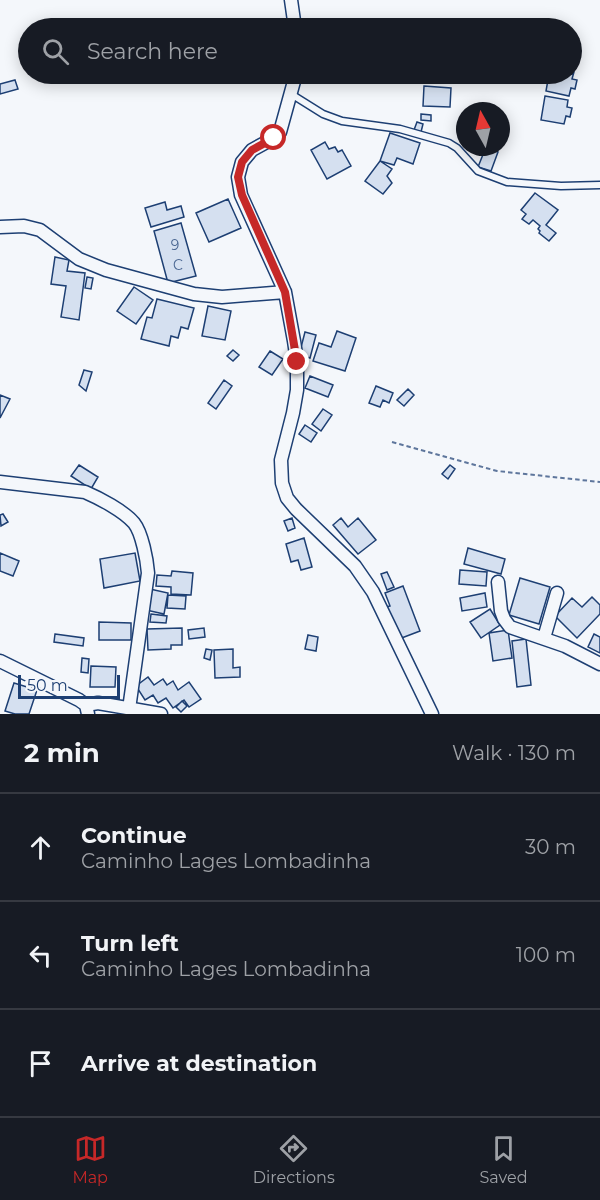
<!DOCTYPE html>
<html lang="en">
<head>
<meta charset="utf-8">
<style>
  body { margin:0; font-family:Montserrat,sans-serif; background:#242831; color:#f1f3f6 }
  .compass { position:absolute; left:456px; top:102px; width:54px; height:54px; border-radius:50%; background:#171b24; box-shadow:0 3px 15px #0003; rotate:352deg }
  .scale { position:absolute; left:18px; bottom:15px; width:102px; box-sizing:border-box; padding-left:6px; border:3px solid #1d3f73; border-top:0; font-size:16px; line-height:21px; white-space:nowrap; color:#1d3f73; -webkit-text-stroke:4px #f4f7fb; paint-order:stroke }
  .stop { position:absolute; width:18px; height:18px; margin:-14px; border:4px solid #c62828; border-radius:50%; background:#fff }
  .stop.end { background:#c62828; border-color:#fff; box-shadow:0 2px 6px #0008 }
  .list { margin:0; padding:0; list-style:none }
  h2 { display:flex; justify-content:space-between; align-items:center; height:78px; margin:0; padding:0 24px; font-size:26px }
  h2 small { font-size:20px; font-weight:400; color:#9ea1a6 }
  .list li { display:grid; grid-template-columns:39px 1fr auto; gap:18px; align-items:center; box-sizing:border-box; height:108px; padding:0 24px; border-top:2px solid #363941 }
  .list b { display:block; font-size:22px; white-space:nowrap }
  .list p { margin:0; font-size:20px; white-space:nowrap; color:#9ea1a6 }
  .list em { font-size:20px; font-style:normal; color:#9ea1a6 }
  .icon { flex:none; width:33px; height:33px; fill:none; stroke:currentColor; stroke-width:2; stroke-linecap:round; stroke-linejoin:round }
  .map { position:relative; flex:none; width:600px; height:714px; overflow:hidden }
  .search { position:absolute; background:#171b24; box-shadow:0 3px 15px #0003; left:18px; right:18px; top:18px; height:66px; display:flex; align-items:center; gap:15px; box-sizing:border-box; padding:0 21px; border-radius:33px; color:#9ea1a6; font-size:22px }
  .sheet { height:402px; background:#171b24 }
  nav { display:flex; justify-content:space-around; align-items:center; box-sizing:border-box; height:84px; border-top:2px solid #363941; background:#171b24; font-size:16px; color:#9ea1a6 }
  nav a { display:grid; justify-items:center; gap:3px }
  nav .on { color:#c62828 }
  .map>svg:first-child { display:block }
</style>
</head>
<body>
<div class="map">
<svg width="600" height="714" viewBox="0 0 600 714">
  <rect width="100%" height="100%" fill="#f4f7fb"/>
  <path fill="#d5e0f0" stroke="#1d3f73" stroke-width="1.5" d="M572,71L574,72L572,79L577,80L575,89L571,88L569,96L546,91L549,74H572Z
    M186,74H207L205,81L185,76Z
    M15,80L18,89L0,94V84Z
    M424,86L451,88L450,107L423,106Z
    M545,96L568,100L567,107L572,108L570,117L566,116L564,124L541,120Z
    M421,114L431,115V121L421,120Z
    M417,122L423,124L421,132L414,130Z
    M390,133L420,143L413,164L397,158L394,165L380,161Z
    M325,142L329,149L335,147L338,152L342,150L351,166L327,179L311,150Z
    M486,147L498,152L491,171L478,167Z
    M380,161L392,169L387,176L392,183L383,194L365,181Z
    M535,193L558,210L546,225L556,233L549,241L539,233L540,231L538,229L540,226L533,220L529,224L522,219L526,214L521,210Z
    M228,199L241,228L209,242L196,213Z
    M165,202L167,210L181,206L184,217L151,227L145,208Z
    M181,223L196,276L168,283L154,231Z
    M55,257L69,260L67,271L85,273L79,320L61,317L66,286L51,284Z
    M87,277L93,278L91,289L85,288Z
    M134,287L153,300L136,324L117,311Z
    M157,299L194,308L188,329L181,327L178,338L171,336L169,346L141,339L147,317L152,318Z
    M208,306L231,311L225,340L202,336Z
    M337,331L356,338L345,371L313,361L319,343L331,347Z
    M305,332L316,335L310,358L299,355Z
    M233,350L239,355L233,361L227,356Z
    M270,351L283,359L272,375L259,367Z
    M84,370L92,372L86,391L79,385Z
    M310,376L333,385L328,397L305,388Z
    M224,380L232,386L216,409L208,403Z
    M376,386L393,393L389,403L383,400L380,407L369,403Z
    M408,389L414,395L404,406L397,400Z
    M0,395L10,399L0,418Z
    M323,409L332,415L321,431L312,424Z
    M305,425L317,433L311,442L299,434Z
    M79,465L98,477L91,489L71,476Z
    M450,465L455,469L448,479L442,474Z
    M3,514L8,522L1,526L0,515Z
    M292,518L295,528L288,531L284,521Z
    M341,518L348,527L358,518L376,540L358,554L333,525Z
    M304,538L312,567L301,570L298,560L291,562L286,544Z
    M468,548L505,559L501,574L464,564Z
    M0,553L19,561L13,576L0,571Z
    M135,553L140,581L104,588L100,559Z
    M460,570L487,572L486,586L459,584Z
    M172,571L193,573L191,595L171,594V587L156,586L157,575L171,576Z
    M387,572L394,587L387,590L381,574Z
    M520,578L550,587L539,624L509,615Z
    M403,586L420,631L399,639L386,607L390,606L385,593Z
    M150,589L168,593L164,614L146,610Z
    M485,593L487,607L462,611L460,598Z
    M168,595L186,596L185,609L167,608Z
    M592,597L600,605V614L577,638L555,616L572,598L582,607Z
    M490,609L500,625L481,638L470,622Z
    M151,614L167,616L166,623L150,622Z
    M99,622L131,623V640H99Z
    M182,628V645H171V649L148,650L147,629Z
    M204,628L205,637L189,639L188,630Z
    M508,630L512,658L493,661L489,633Z
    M55,634L84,638L83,646L54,642Z
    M594,634L600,637V653L588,647Z
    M308,635L318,637L316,651L305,649Z
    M526,639L531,685L517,687L512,641Z
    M206,649L212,650L210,660L204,658Z
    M233,649V668L240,667V677L215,678L214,650Z
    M82,658L89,659L88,673L81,672Z
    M91,666L116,667L115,687H90Z
    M148,677L154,685L163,679L167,685L173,681L178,690L189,682L201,699L189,707L184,700L173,708L166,698L158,703L153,695L145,700L136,686Z
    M14,683L37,690L29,714H15L5,711Z
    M182,701L187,706L181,712L176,707Z"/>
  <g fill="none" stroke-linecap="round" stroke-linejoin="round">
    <g stroke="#1d3f73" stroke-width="9">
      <path id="service" d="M291,94L323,114L342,121L400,129L449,143L457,148L478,171L507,182L561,186L600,185"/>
    </g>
    <g stroke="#1d3f73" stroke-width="15">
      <path id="minor" d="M291,0L295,28
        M296,74L280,132L274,138L252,150L242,162L238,177L241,195L285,292L294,341L297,361V390L293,413L281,460L282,483L287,498L296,509L355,566L373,592L432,714
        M0,227L24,226L40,230L79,259L106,270L194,294L222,297L285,292
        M0,482L85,492C99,498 124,511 134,523C142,533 147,560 148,573L129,709
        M498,582L501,611L504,619L510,627L565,646L600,664
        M544,638L557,593
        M0,661L79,700L86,705L88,714
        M86,705L98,703L161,714"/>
    </g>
    <path stroke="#5e769c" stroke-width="2" stroke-dasharray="4.5 3" stroke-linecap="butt" d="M392,442L497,471L600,482"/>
    <use href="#service" stroke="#f4f7fb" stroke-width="6"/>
    <use href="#minor" stroke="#f4f7fb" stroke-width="12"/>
  </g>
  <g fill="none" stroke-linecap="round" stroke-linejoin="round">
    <path stroke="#c62828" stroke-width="8" d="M274,138L252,150L242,162L238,177L242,195L285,292L297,362"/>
  </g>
  <g text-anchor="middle" stroke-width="4.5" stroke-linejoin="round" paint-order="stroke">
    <g font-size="14" fill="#4b6792">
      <text x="175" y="250">9</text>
      <text x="178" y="270">C</text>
    </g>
  </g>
</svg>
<svg class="compass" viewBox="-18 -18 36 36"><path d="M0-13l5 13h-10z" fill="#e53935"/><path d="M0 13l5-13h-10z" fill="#9ea1a6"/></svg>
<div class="scale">50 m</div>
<div class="stop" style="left:274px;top:138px"></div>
<div class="stop end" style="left:297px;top:362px"></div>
<div class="search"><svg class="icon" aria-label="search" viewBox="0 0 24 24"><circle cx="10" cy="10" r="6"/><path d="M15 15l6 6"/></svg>Search here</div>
</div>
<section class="sheet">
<h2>2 min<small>Walk · 130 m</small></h2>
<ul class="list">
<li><svg class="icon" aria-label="ahead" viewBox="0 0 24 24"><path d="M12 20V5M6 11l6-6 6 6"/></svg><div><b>Continue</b><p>Caminho Lages Lombadinha</p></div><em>30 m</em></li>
<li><svg class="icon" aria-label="left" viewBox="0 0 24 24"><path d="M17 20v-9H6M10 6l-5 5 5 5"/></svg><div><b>Turn left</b><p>Caminho Lages Lombadinha</p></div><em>100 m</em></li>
<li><svg class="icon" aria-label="arrive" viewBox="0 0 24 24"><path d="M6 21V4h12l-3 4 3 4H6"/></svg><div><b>Arrive at destination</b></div></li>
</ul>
</section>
<nav>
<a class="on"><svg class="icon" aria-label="map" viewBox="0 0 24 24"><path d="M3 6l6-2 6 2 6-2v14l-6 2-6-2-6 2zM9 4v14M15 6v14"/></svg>Map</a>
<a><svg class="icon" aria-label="directions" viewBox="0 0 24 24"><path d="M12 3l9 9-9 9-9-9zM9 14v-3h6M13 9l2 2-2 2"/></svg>Directions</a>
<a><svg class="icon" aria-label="saved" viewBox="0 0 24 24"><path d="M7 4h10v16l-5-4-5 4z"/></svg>Saved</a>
</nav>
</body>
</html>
